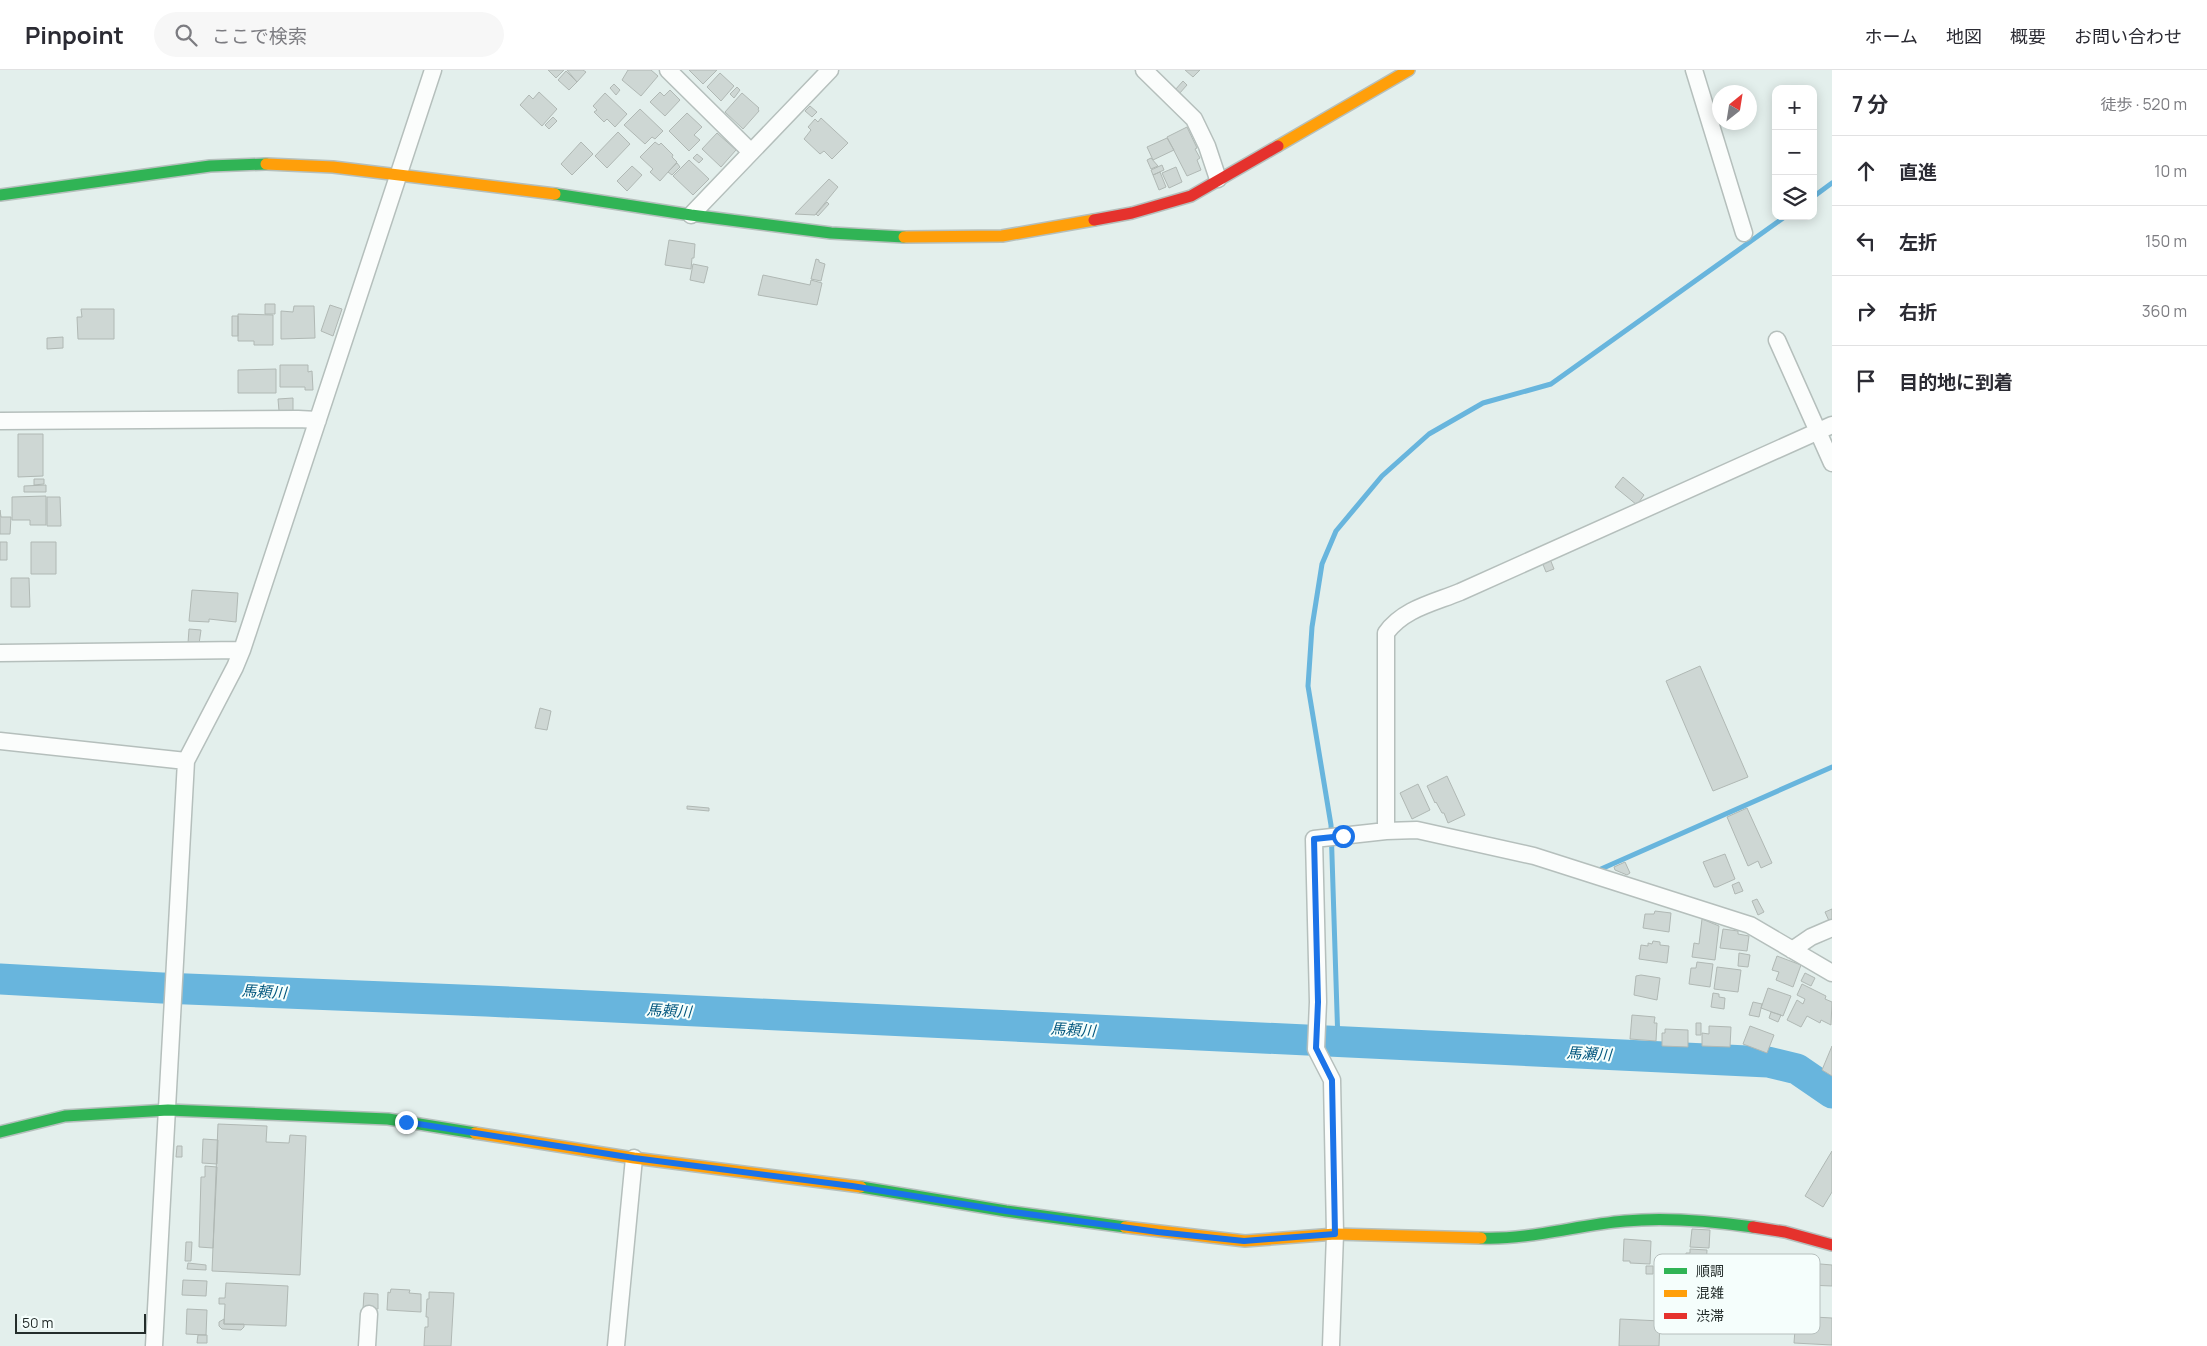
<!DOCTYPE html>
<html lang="ja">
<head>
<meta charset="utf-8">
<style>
  body { margin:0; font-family:Manrope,"Noto Sans JP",sans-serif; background:#f7f7f7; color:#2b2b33 }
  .controls { position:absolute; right:15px; top:15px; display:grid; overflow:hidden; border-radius:10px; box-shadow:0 2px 12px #0003 }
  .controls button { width:45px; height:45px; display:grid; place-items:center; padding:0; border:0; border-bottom:1px solid #e1e1e2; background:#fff; color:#2b2b33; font:25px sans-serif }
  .compass { position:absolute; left:1712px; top:15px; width:45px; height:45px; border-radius:50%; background:#fff; box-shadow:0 2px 12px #0003; rotate:30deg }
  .scale { position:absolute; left:15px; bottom:12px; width:131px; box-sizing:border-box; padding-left:5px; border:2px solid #242d2b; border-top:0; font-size:14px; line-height:18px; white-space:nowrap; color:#242d2b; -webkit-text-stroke:4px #f5fefc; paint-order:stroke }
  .stop { position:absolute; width:15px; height:15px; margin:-11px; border:4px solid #1a73e8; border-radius:50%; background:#fff }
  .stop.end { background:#1a73e8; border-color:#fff; box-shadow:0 1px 5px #0008 }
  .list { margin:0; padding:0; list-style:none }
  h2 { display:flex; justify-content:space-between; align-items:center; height:65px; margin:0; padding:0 20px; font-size:21px }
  h2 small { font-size:16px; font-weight:400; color:#7c7c81 }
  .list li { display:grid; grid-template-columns:32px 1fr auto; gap:15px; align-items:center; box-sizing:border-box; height:70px; padding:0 20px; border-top:1px solid #e1e1e2 }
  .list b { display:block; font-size:19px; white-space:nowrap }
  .list em { font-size:16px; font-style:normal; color:#7c7c81 }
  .icon { flex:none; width:28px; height:28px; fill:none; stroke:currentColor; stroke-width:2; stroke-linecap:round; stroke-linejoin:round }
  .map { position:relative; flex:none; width:1832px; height:1276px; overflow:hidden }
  header { display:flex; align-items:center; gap:30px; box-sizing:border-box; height:70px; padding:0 25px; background:#fff; border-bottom:1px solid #e1e1e2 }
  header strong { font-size:24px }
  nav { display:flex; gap:28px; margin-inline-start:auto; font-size:18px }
  .search { width:350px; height:45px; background:#f7f7f7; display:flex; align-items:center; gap:12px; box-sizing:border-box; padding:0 18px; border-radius:28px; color:#7c7c81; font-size:19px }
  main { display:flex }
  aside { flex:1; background:#fff }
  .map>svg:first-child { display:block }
</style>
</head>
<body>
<header>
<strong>Pinpoint</strong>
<div class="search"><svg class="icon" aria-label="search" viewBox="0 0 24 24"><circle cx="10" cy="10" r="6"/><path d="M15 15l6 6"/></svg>ここで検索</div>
<nav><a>ホーム</a><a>地図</a><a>概要</a><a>お問い合わせ</a></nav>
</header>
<main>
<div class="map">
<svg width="1832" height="1276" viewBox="0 0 1832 1276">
  <rect width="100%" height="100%" fill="#e3efec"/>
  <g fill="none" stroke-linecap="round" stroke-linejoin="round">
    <path stroke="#68b5dd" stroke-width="5" d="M1813,127L1832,113
      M1601,799L1832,697
      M1338,973L1331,755L1308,616L1312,557L1322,494L1336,461L1382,406L1429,364L1483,333L1551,314L1786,146"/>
    <path stroke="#68b5dd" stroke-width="31" d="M0,909L162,918L486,931L1768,992L1797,999L1832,1023"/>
  </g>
  <path fill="#ced7d4" stroke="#b0b8b4" d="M548,0H564L556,8Z
    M567,0H583L586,2L577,12Z
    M628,0H651L658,6L641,26L622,10Z
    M689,0H717L703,14Z
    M1185,0H1200L1193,7Z
    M566,1L577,12L569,20L558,10Z
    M720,3L734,16L721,31L707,17Z
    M1183,11L1187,15L1179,24L1175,20Z
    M614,14L620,20L616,25L610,18Z
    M737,17L740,20L734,28L730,24Z
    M670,20L680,30L665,46L650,32L660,22L664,26Z
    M539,22L557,39L542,56L520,35L529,25L533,29Z
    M605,23L627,44L615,57L607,49L604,52L594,42L597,40L593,36Z
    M742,23L759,38L758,39L759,41L743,59L725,42Z
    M810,36L817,42L812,47L805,41Z
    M640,39L663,61L655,69L652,67L645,74L624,55Z
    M687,43L702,57L694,65L700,70L689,81L669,61Z
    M553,47L557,51L549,59L545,55Z
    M821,48L848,73L832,89L824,81L820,84L804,69L811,60L808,57L815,49L818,52Z
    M1187,57L1197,78L1195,79L1200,88L1197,90L1201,100L1187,106L1167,67Z
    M618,62L630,74L607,98L595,86Z
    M717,63L736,80L721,97L702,79Z
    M1167,68L1174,80L1153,90L1147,77Z
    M581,72L593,84L572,105L561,94Z
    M655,72L659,75L661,73L673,85L672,87L677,92L660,111L650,102L653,99L640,87Z
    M697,84L703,89L699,93L693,88Z
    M1151,88L1158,96L1151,99L1147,90Z
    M689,90L709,109L693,125L673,106Z
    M677,93L680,97L672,105L668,102Z
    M1162,95L1164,100L1153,105L1151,100Z
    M632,96L642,105L627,121L617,111Z
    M1176,97L1182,112L1169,118L1162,103Z
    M1160,102L1166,117L1159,120L1153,105Z
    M829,109L838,117L815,145L795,144Z
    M827,132L829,134L818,146L816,144Z
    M669,170L695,174L694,188H692L691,199L665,195Z
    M816,189L819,190V192L825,194L821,211L811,209Z
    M693,194L708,197L704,213L690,210Z
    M763,205L810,215L811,210L822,213L817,235L758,225Z
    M265,234H275V244H265Z
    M330,235L342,239L333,266L321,261Z
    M294,236H314L315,268L281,269V241L293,242Z
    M81,239H114V269H78L77,247H82Z
    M238,244L273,245V275H254V271H238Z
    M232,246H238V266H232Z
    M63,267V278L47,279V268Z
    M280,295H308V302L312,301L313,320H305V317H280Z
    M276,299V323H238V300Z
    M293,328V341H279L278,329Z
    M18,364H43V406L18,407Z
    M1623,407L1644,425L1637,435L1615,417Z
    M34,409H44V414L34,415Z
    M46,415V422H24V416Z
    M46,426V455H30V450H12V427Z
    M47,427H60L61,456H47Z
    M0,440L1,447H11L10,464H0Z
    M0,472H7V490H0Z
    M31,472H56V504H31Z
    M1550,489L1554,499L1546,502L1542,492Z
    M11,508H29L30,537H11Z
    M192,520L238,523L236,552L209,549V552L189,551Z
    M189,559L201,560L199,574L188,573Z
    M1700,596L1748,707L1713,721L1666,611Z
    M540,638L551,641L547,660L535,658Z
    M1447,706L1465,745L1448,753L1444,743H1442L1436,732L1435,733L1427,716Z
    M1418,714L1430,740L1412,749L1400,723Z
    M687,736L709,738V741L687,739Z
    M1747,738L1772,793L1761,798L1758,791L1748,796L1727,747Z
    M1725,784L1735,809L1717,817H1714L1703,792Z
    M1625,792L1630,803L1627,805L1615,800L1614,797Z
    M1739,812L1743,821L1735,824L1732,815Z
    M1757,829L1764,842L1758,845L1752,831Z
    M1832,839V852L1830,853L1825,842Z
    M1655,841L1671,843L1669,862L1643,858L1645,844H1654Z
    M1702,849L1719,856L1715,890L1692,887L1694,873L1699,874Z
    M1723,859L1738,861V864L1749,866L1747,881L1720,878Z
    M1653,871L1660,872V875L1669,876L1667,893L1639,889L1641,875L1648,876V873L1652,874Z
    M1739,883L1750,885L1748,897L1738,896Z
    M1777,886L1801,895L1793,917L1776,910L1779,902L1772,900Z
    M1697,892L1713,894L1710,917L1689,914L1691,898H1696Z
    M1717,897L1741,900L1738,922L1714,919Z
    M1805,903L1815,908L1811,916L1801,911Z
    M1641,905L1660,908L1657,930L1634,925L1636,906Z
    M1802,914L1826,926L1825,929L1832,932L1831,955L1821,950L1820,953L1807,946L1801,957L1787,950L1797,930L1803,934L1805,929L1797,925Z
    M1768,918L1791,926L1783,946L1761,938Z
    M1713,923L1719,924V927L1725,928L1724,939L1711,937Z
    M1753,932L1762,934L1759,947L1749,945Z
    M1771,942L1781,945L1778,952L1769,948Z
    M1632,945L1655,947L1654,953H1657L1656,971L1630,969Z
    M1696,953H1701V965H1696Z
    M1709,956L1731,957L1730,977L1702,976V963L1709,964Z
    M1750,956L1774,965L1767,983L1743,974Z
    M1665,959L1688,960V977L1662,976V963H1665Z
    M1832,976V1006L1822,1000Z
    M218,1054L267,1056L266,1072L289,1073L290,1065L306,1066L300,1205L212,1201Z
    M203,1069L218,1070L217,1094L202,1093Z
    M177,1076H182V1087H176Z
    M1832,1081V1122L1823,1137L1805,1126Z
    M205,1096L217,1097L213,1178L199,1177L201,1107H205Z
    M1692,1159L1710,1160L1709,1178L1690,1177Z
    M1624,1169L1651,1171L1650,1194L1630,1193V1191H1623Z
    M186,1172H192L191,1191H185Z
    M1690,1179L1707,1180L1705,1220L1680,1218L1681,1198H1685L1686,1183H1690Z
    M188,1193L206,1195V1200L187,1199Z
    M1809,1193L1832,1195V1216L1807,1215V1198H1809Z
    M1646,1196H1653V1204H1646Z
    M183,1210L207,1211L206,1226L182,1225Z
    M226,1213L288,1216L286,1256L224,1254L225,1234H219V1228H225Z
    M391,1219L410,1220L409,1223L421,1224V1242L387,1240L388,1222L390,1223Z
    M429,1222L454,1223L451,1276H424L425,1257H428V1247H426L427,1229H429Z
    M364,1223L378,1224V1239H363Z
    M187,1239L207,1240L206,1265L186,1264Z
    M1796,1246L1832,1248V1275L1794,1273Z
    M224,1249V1254H244V1257L241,1260L222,1259L219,1256V1252Z
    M1620,1249L1660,1251L1659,1276H1619Z
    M198,1265H207V1273H197Z"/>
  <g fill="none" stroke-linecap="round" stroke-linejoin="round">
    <g stroke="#b5bfbc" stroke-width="19">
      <path id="street" d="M668,0L751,82
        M1144,0L1194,49L1207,76L1218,109
        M1694,0L1744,163
        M691,145L830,0
        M1777,270L1832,393
        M0,351L298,349L318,350
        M0,583L242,580
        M0,671L186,691
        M1386,761V563C1403,539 1433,533 1460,522L1832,355
        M1792,880L1811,867L1832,858
        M154,1276L186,691L235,597L242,580L433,0
        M367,1276L369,1244
        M616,1276L634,1088
        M1331,1276L1335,1164L1332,1010L1316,979L1318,932L1314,769L1386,761L1417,760L1534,786L1750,855L1832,903"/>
    </g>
    <g stroke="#b5bfbc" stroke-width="14">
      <path id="fast" d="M555,124L691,145L831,163L904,167
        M0,125L210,96L266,94
        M0,1062L65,1046L168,1040L388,1049L475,1063
        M861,1117L1006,1141L1125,1157
        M1481,1168C1530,1170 1577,1155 1625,1151C1667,1147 1711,1151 1753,1157"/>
    </g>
    <g stroke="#b5bfbc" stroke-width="14">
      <path id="slow" d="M1278,76L1409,0
        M266,94L333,97L555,124
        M904,167L1002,166L1094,150
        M475,1063L634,1088L861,1117
        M1125,1157L1245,1171L1335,1164L1481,1168"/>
    </g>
    <g stroke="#b5bfbc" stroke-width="14">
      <path id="jam" d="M1094,150L1132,143L1191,126L1278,76
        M1753,1157L1785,1162L1832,1175"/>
    </g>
    <use href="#street" stroke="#fbfdfc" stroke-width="16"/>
    <use href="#fast" stroke="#30b455" stroke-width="11"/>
    <use href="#slow" stroke="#ff9f0a" stroke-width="11"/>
    <use href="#jam" stroke="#e5322d" stroke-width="11"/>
  </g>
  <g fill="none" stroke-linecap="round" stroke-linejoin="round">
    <path stroke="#1a73e8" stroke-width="6" d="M406,1052L634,1088L852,1116L1006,1141L1158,1162L1244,1171L1335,1164L1332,1010L1316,978L1318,932L1314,769L1343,766"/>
  </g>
  <g text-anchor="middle" stroke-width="4" stroke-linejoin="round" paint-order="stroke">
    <g font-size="15" font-style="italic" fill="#01567d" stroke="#f5fefc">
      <text transform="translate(264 922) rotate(3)" y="5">馬頼川</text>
      <text transform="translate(669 941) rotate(3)" y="5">馬頼川</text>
      <text transform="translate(1073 960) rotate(3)" y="5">馬頼川</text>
      <text transform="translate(1589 984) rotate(3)" y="5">馬瀬川</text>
    </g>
  </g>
  <rect x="1654" y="1184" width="166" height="80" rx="8" fill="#f5fefc" stroke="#b6bfbd" stroke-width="1"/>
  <rect x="1664" y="1198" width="23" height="6" fill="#30b455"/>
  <rect x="1664" y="1220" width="23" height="7" fill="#ff9f0a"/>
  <rect x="1664" y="1243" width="23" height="6" fill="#e5322d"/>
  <g font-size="14" fill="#242d2b">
    <text x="1696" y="1206">順調</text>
    <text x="1696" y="1228">混雑</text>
    <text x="1696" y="1251">渋滞</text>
  </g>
</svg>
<div class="controls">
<button>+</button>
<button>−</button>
<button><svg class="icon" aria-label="layers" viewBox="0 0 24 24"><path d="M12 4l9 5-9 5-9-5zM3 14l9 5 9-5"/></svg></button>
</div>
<svg class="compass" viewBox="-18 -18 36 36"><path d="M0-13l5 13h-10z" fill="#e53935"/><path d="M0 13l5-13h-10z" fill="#7c7c81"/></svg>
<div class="scale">50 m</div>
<div class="stop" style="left:1343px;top:766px"></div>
<div class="stop end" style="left:406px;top:1052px"></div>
</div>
<aside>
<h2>7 分<small>徒歩 · 520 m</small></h2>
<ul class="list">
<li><svg class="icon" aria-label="ahead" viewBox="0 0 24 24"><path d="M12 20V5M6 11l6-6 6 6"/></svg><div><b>直進</b></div><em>10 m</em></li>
<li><svg class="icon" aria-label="left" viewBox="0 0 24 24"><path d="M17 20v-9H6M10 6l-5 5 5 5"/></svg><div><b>左折</b></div><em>150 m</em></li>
<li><svg class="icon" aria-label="right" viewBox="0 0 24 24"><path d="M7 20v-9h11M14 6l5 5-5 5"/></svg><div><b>右折</b></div><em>360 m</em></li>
<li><svg class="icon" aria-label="arrive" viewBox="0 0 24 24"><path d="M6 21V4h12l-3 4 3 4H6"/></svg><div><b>目的地に到着</b></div></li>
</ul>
</aside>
</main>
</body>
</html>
